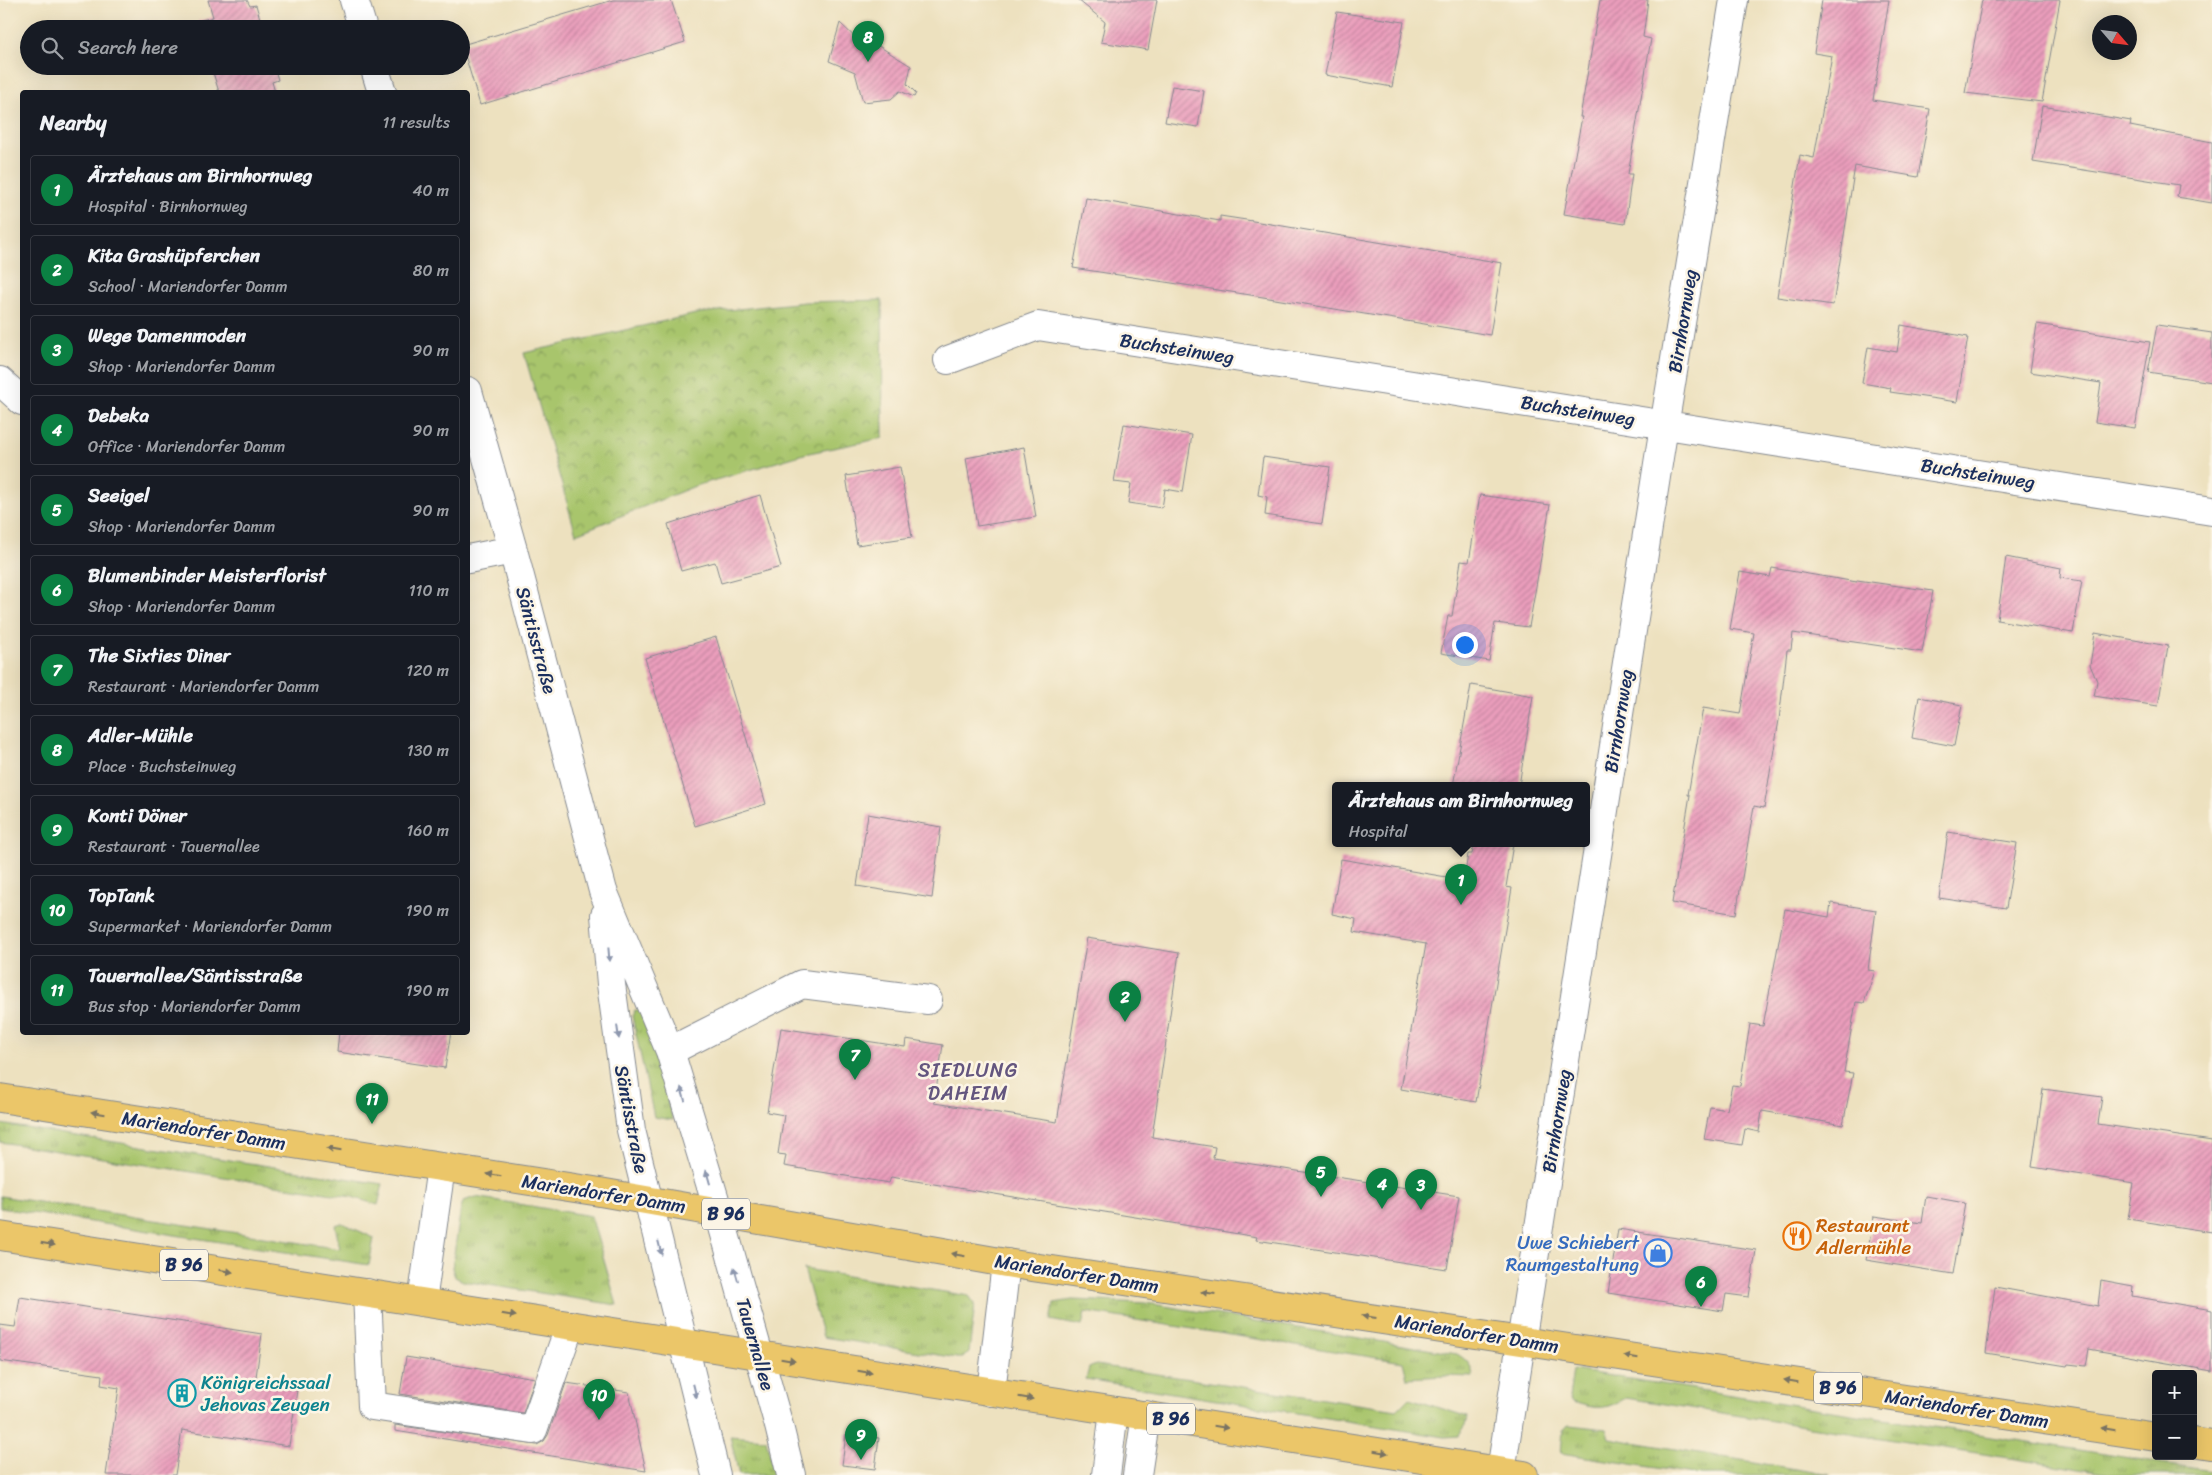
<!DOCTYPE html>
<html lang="en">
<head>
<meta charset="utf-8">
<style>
  body { margin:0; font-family:Sriracha,sans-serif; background:#242831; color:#f1f3f6 }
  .controls { position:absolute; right:15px; bottom:15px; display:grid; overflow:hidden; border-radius:5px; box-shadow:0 5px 20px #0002 }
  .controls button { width:45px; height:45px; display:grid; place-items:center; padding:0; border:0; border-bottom:1px solid #363941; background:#171b24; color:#f1f3f6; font:25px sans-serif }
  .compass { position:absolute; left:2092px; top:15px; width:45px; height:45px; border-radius:50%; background:#171b24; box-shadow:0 5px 20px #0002; rotate:118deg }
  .you { position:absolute; left:1464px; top:644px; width:18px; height:18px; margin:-12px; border:4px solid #fff; border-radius:50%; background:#1a73e8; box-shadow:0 0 0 8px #1a73e833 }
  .badge { display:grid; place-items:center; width:32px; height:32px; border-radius:50%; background:#0b8043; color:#fff; font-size:16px; font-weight:700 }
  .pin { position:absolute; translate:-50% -41px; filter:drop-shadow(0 1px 2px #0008) }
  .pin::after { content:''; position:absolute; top:26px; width:18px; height:15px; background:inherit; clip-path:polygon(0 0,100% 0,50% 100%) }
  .popup { position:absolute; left:1332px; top:782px; width:258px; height:65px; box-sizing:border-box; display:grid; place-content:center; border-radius:5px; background:#171b24; filter:drop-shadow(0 1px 4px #0005); font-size:16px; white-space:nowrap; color:#9ea1a6 }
  .popup b { font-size:19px; color:#f1f3f6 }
  .popup::after { content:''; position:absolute; left:50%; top:100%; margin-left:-10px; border:10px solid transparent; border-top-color:#171b24 }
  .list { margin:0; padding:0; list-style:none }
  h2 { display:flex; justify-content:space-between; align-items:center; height:65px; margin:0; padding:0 20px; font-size:21px }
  h2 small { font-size:16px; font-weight:400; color:#9ea1a6 }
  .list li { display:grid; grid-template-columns:32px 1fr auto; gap:15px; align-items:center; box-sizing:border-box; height:70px; margin:0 10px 10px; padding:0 10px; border:1px solid #363941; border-radius:5px }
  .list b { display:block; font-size:19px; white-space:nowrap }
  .list p { margin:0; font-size:16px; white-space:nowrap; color:#9ea1a6 }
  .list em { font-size:16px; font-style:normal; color:#9ea1a6 }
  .icon { flex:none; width:28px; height:28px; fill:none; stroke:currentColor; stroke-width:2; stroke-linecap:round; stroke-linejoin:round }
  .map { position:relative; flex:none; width:2212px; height:1475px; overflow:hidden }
  .search { position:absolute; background:#171b24; box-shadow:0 5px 20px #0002; left:20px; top:20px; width:450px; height:55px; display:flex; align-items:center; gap:12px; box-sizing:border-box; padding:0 18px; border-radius:28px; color:#9ea1a6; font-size:19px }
  .panel { position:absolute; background:#171b24; box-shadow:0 5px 20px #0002; left:20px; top:90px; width:450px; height:945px; border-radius:5px }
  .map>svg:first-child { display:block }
</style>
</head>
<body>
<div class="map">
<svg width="2212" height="1475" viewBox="0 0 2212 1475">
  <defs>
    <pattern id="grass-tufts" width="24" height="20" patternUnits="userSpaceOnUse" patternTransform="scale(1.25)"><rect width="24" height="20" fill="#a8c56c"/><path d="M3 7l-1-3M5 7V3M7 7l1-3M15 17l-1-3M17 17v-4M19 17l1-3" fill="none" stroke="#88a05c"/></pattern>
    <pattern id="park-crowns" width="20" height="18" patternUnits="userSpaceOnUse" patternTransform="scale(1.25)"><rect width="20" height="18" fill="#a8c56c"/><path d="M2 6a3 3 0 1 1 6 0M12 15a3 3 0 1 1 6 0" fill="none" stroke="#88a05c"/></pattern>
    <pattern id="building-hatch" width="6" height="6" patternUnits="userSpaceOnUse" patternTransform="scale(1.25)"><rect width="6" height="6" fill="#eb9ebc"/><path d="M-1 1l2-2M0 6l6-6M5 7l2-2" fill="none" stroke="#be819c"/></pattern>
  </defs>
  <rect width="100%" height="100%" fill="#fcf5e5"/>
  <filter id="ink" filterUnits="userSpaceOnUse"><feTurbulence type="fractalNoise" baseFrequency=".02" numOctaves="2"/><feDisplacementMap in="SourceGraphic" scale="10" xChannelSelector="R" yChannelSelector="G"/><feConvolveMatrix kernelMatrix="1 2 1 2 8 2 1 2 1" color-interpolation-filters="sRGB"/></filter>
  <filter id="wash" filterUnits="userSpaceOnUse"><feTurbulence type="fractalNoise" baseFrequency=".0096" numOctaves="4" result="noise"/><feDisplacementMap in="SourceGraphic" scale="20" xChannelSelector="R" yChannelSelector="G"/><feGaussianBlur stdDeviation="1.12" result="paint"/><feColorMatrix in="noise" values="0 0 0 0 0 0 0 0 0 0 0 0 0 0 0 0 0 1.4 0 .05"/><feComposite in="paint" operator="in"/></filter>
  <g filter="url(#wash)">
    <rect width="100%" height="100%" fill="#ede1bf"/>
    <path fill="url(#grass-tufts)" stroke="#627a65" d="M635,1010H639L643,1016L673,1120L654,1117L632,1016Z
      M0,1124L383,1184L378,1205L352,1197L0,1142Z
      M0,1196L340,1249L335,1225L342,1223L374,1238L369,1265L0,1208Z
      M475,1197L591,1216L617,1305L463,1281L455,1277L452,1268L461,1207L464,1201Z
      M804,1269L969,1296L975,1304L969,1352L963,1358H958L823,1337Z
      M1072,1300L1146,1303L1457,1354C1467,1360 1472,1365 1473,1377L1445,1376L1407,1378L1403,1362L1085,1312L1082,1326L1050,1320L1054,1303Z
      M1096,1365L1397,1410L1409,1398L1468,1417L1466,1425L1458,1436L1445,1437L1086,1379L1089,1368Z
      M1573,1370L2212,1471V1475H2117L1626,1398C1602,1411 1598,1409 1572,1402L1569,1398Z
      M1569,1425L1606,1429L1609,1438L1831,1475H1700L1561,1453L1563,1429Z
      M730,1436L766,1439L775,1475H739Z"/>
    <path fill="url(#park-crowns)" stroke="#627a65" d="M882,300L883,438L804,454L695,486L576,534L524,353L700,313L805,302Z"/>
    <g id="blocks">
      <path fill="url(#building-hatch)" d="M208,0H247L250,6L256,5L263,29H200L198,21L213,17Z
        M613,0H671L685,42L480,105L462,45Z
        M1078,0H1157L1148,50L1101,42L1105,22Z
        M1600,0H1648L1643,37L1651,39L1628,174H1632L1625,224L1564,214L1582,117H1580Z
        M1822,0H1889L1873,100L1930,109L1918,177L1855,166L1833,305L1777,297L1800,155L1814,158L1832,56L1814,53Z
        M1982,0H2060L2042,102L1965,93Z
        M1337,12L1404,22L1392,87L1325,75Z
        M840,23L861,43L864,37L911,66L907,84L916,93L914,97L900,91L891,99L863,102L855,72L829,61Z
        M211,66H274L278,80L272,82L275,92H219Z
        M1172,86L1204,91L1198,127L1165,122Z
        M2042,106L2131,121L2130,126L2212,142V203L2177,197L2179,185L2033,162Z
        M1086,198L1220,221V216L1253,221L1502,263L1490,335L1257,296L1073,268Z
        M2037,324L2150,342L2135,428L2095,422L2101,383L2030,372Z
        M1901,325L1968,337L1957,402L1890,392L1891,388L1862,383L1868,347L1897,352Z
        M2157,325L2212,333V382L2148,372Z
        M1124,424L1192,435L1183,492L1165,489L1162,508L1128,503L1131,484L1114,482Z
        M1024,447L1036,517L977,526L966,458Z
        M1263,457L1330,467L1322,524L1265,515L1267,497L1258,495Z
        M900,467L912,537L857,545L846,476Z
        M760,495L781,567L721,583L715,562L681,571L668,524Z
        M1480,495L1550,505L1529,627L1495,623L1489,661L1441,653L1448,616H1452L1461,561L1469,562Z
        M2006,557L2061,568L2060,578L2082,581L2073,633L1997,620Z
        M1772,568L1857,582V580L1933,591L1922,652L1793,633L1791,650H1787L1779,720L1764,808L1754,806L1736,914L1672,903L1690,795H1688L1703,708L1740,714L1754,633L1730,629L1740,572L1770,577Z
        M2095,633L2168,646L2158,706L2094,696L2097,681L2090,665Z
        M716,637L766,804L695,826L645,658Z
        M1471,685L1533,696L1519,786H1453Z
        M1919,697L1962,705L1954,746L1912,738Z
        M868,814L941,827L932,898L857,886Z
        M1948,832L2017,843L2006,908L1939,898Z
        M1474,844H1513L1506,887L1512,888L1476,1102L1401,1089L1426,944L1354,932L1356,919L1332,914L1341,859L1464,880L1468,854H1472Z
        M1831,903L1876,910L1868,970L1875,971L1864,1003L1856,1002L1844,1072L1853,1073L1843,1125L1762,1111L1759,1132L1745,1129L1742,1145L1704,1139L1710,1107L1727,1110L1732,1085L1740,1086L1750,1024L1763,1026L1785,909L1829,917Z
        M1087,938L1179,953L1152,1137L1215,1147L1213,1158L1459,1196L1447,1269L1256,1240L1257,1237L891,1177L889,1183L784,1166L786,1155L778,1154L784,1115L767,1112L781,1028L905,1047L906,1039L943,1045L934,1103L1057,1122Z
        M339,1032H451L445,1068L337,1052Z
        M2043,1089L2102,1097L2098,1124L2212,1141V1232L2128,1219L2134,1183L2032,1167Z
        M1926,1196L1965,1203L1953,1274L1866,1260L1874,1216L1922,1223Z
        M1618,1229L1756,1250L1749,1297L1726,1294L1723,1311L1608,1293Z
        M2101,1280L2133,1286L2132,1296L2212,1310V1371L2089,1349L2086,1366L2068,1364L2067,1366L1986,1353L1995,1287L2098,1306Z
        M20,1297L262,1334L255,1384L297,1390L289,1446L182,1430L175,1475H106L119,1388L101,1385L102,1375L0,1361V1325L15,1327Z
        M406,1357L535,1378L523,1413L400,1394Z
        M566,1383L629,1392L646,1471L395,1431V1425L537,1445L544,1441L548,1435Z
        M846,1434L879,1438L875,1469L842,1465Z"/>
    </g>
  </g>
  <g filter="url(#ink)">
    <use href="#blocks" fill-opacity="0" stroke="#84888e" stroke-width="1"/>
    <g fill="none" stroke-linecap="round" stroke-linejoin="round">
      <g stroke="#84888e" stroke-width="30">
        <path id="minor" d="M354,0L363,29
          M374,66L382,92
          M948,360L1038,326L2212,511
          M0,381L22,401
          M468,391L513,550L603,891L670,1051L719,1213L779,1426L791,1475
          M468,559L513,550
          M605,915L611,984L631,1130L716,1475
          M670,1051L802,984L928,1000
          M367,1293L372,1406L533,1430L570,1325
          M422,1302L441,1167
          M991,1392L1006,1263
          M1501,1471L1660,451L1734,0
          M1106,1475L1114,1411
          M1137,1475L1146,1415"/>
      </g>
      <g stroke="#84888e" stroke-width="30">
        <path id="major" d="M0,1098L594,1191L1006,1263L2156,1437
          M0,1236L1524,1475
          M2193,1442L2212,1445"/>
      </g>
      <use href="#minor" stroke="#fff" stroke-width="28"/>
      <use href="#major" stroke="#ebc669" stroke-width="28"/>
    </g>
    <defs><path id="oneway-solid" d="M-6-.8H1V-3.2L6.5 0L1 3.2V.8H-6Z" transform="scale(1.25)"/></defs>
    <g fill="#8d97ae">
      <use href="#oneway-solid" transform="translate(609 955) rotate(85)"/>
      <use href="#oneway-solid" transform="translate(618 1032) rotate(82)"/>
      <use href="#oneway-solid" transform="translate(683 1094) rotate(-107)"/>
      <use href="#oneway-solid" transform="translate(708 1177) rotate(-106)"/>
      <use href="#oneway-solid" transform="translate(660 1248) rotate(76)"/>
      <use href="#oneway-solid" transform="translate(736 1274) rotate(-106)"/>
      <use href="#oneway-solid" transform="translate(695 1391) rotate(76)"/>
    </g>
    <g fill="#797363">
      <use href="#oneway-solid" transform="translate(98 1113) rotate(-171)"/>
      <use href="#oneway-solid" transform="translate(334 1150) rotate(-171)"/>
      <use href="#oneway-solid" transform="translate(494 1175) rotate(-171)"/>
      <use href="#oneway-solid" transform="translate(48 1244) rotate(9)"/>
      <use href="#oneway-solid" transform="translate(958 1255) rotate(-170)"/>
      <use href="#oneway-solid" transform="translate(226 1271) rotate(9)"/>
      <use href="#oneway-solid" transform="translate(1208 1293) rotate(-172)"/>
      <use href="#oneway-solid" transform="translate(509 1315) rotate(9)"/>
      <use href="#oneway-solid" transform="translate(1369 1317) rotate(-172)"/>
      <use href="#oneway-solid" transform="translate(1631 1357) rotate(-171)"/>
      <use href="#oneway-solid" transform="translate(788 1360) rotate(9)"/>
      <use href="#oneway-solid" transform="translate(865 1372) rotate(9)"/>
      <use href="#oneway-solid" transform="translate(1791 1381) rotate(-171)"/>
      <use href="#oneway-solid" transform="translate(1026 1398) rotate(9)"/>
      <use href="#oneway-solid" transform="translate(1221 1427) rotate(9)"/>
      <use href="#oneway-solid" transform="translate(2108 1429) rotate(-171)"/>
      <use href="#oneway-solid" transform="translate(1381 1452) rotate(9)"/>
    </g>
  </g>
  <defs>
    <g id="restaurant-ring" transform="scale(1.4375)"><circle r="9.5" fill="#fcf5e5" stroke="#e8710a" stroke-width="1.5"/><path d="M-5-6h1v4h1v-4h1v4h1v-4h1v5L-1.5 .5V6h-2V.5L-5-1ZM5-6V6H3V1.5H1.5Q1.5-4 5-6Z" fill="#e8710a"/></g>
    <g id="shop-ring" transform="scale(1.4375)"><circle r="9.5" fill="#fcf5e5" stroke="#3f7fe0" stroke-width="1.5"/><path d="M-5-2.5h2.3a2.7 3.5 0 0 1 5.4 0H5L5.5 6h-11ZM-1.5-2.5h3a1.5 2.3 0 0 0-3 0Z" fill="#3f7fe0"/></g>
    <g id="building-ring" transform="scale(1.4375)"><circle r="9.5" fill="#fcf5e5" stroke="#0f9aa8" stroke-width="1.5"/><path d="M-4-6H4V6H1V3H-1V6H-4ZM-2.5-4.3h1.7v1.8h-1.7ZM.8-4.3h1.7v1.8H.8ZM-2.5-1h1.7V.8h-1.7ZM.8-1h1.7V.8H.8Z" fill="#0f9aa8"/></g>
  </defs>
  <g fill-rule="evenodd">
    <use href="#restaurant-ring" x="1797" y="1236"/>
    <use href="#shop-ring" x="1658" y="1253"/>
    <use href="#building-ring" x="182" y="1393"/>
  </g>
  <g text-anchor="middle" stroke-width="5" stroke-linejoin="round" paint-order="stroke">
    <g fill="#fcf5e5" stroke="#5e6a86" stroke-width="1">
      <rect x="702" y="1198.5" width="48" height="31" rx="4"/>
      <rect x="160" y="1249.5" width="48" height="31" rx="4"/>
      <rect x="1814" y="1372.5" width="48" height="31" rx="4"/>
      <rect x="1147" y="1403.5" width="48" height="31" rx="4"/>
    </g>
    <g font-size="18" font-weight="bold" fill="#1b2f5e">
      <text x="726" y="1220">B 96</text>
      <text x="184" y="1271">B 96</text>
      <text x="1838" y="1394">B 96</text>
      <text x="1171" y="1425">B 96</text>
    </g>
    <g font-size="19" fill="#1b2f5e" stroke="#fcf5e5">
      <text transform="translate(1682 321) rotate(-81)" y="7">Birnhornweg</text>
      <text transform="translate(1177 348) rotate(9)" y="7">Buchsteinweg</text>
      <text transform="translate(1578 410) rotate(9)" y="7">Buchsteinweg</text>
      <text transform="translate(1978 473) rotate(9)" y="7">Buchsteinweg</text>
      <text transform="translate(537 640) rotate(75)" y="7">Säntisstraße</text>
      <text transform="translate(1618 721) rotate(-81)" y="7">Birnhornweg</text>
      <text transform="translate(632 1119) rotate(79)" y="7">Säntisstraße</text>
      <text transform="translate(1556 1121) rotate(-81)" y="7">Birnhornweg</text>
      <text transform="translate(204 1130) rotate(9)" y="7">Mariendorfer Damm</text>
      <text transform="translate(604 1193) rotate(9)" y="7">Mariendorfer Damm</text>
      <text transform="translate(1077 1273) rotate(9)" y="7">Mariendorfer Damm</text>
      <text transform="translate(1477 1333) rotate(9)" y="7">Mariendorfer Damm</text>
      <text transform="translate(756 1344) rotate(74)" y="7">Tauernallee</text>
      <text transform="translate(1967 1408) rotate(9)" y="7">Mariendorfer Damm</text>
    </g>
    <g font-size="19" fill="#c56008" stroke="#fcf5e5" text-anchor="start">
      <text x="1816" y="1232">Restaurant<tspan x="1816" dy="22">Adlermühle</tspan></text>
    </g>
    <g font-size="19" fill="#366cbe" stroke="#fcf5e5" text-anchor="end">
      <text x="1639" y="1249">Uwe Schiebert<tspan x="1639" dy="22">Raumgestaltung</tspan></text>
    </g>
    <g font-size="19" fill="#0d838f" stroke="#fcf5e5" text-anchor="start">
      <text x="201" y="1389">Königreichssaal<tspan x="201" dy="22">Jehovas Zeugen</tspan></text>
    </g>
    <g font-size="20" letter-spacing="1" fill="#64567f" stroke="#fcf5e5">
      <text x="968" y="1077">SIEDLUNG<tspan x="968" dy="23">DAHEIM</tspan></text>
    </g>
  </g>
</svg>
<div class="controls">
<button>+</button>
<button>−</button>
</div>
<svg class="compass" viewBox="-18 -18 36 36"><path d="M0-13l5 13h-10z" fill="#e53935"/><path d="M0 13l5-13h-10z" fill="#9ea1a6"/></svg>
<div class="you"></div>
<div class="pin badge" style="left:1461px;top:905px">1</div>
<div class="popup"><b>Ärztehaus am Birnhornweg</b>Hospital</div>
<div class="pin badge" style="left:1125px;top:1022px">2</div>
<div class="pin badge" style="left:1421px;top:1210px">3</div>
<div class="pin badge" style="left:1382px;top:1209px">4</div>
<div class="pin badge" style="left:1321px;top:1197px">5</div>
<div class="pin badge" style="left:1701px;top:1307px">6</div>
<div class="pin badge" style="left:855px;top:1080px">7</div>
<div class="pin badge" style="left:868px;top:62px">8</div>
<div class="pin badge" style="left:861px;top:1460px">9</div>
<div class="pin badge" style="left:599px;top:1420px">10</div>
<div class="pin badge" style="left:372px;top:1124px">11</div>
<div class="search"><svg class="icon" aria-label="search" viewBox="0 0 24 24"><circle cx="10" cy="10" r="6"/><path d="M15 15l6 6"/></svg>Search here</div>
<section class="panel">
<h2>Nearby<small>11 results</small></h2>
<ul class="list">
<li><span class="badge">1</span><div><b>Ärztehaus am Birnhornweg</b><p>Hospital · Birnhornweg</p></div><em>40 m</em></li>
<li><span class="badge">2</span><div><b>Kita Grashüpferchen</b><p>School · Mariendorfer Damm</p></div><em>80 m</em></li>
<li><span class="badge">3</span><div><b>Wege Damenmoden</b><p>Shop · Mariendorfer Damm</p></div><em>90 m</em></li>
<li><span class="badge">4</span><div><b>Debeka</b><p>Office · Mariendorfer Damm</p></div><em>90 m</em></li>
<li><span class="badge">5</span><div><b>Seeigel</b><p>Shop · Mariendorfer Damm</p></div><em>90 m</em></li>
<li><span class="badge">6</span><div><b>Blumenbinder Meisterflorist</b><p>Shop · Mariendorfer Damm</p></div><em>110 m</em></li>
<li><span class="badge">7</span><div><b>The Sixties Diner</b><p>Restaurant · Mariendorfer Damm</p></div><em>120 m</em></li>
<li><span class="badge">8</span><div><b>Adler-Mühle</b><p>Place · Buchsteinweg</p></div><em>130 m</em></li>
<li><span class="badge">9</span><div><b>Konti Döner</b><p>Restaurant · Tauernallee</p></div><em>160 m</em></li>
<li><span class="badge">10</span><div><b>TopTank</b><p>Supermarket · Mariendorfer Damm</p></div><em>190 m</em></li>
<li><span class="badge">11</span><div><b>Tauernallee/Säntisstraße</b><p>Bus stop · Mariendorfer Damm</p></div><em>190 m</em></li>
</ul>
</section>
</div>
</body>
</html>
